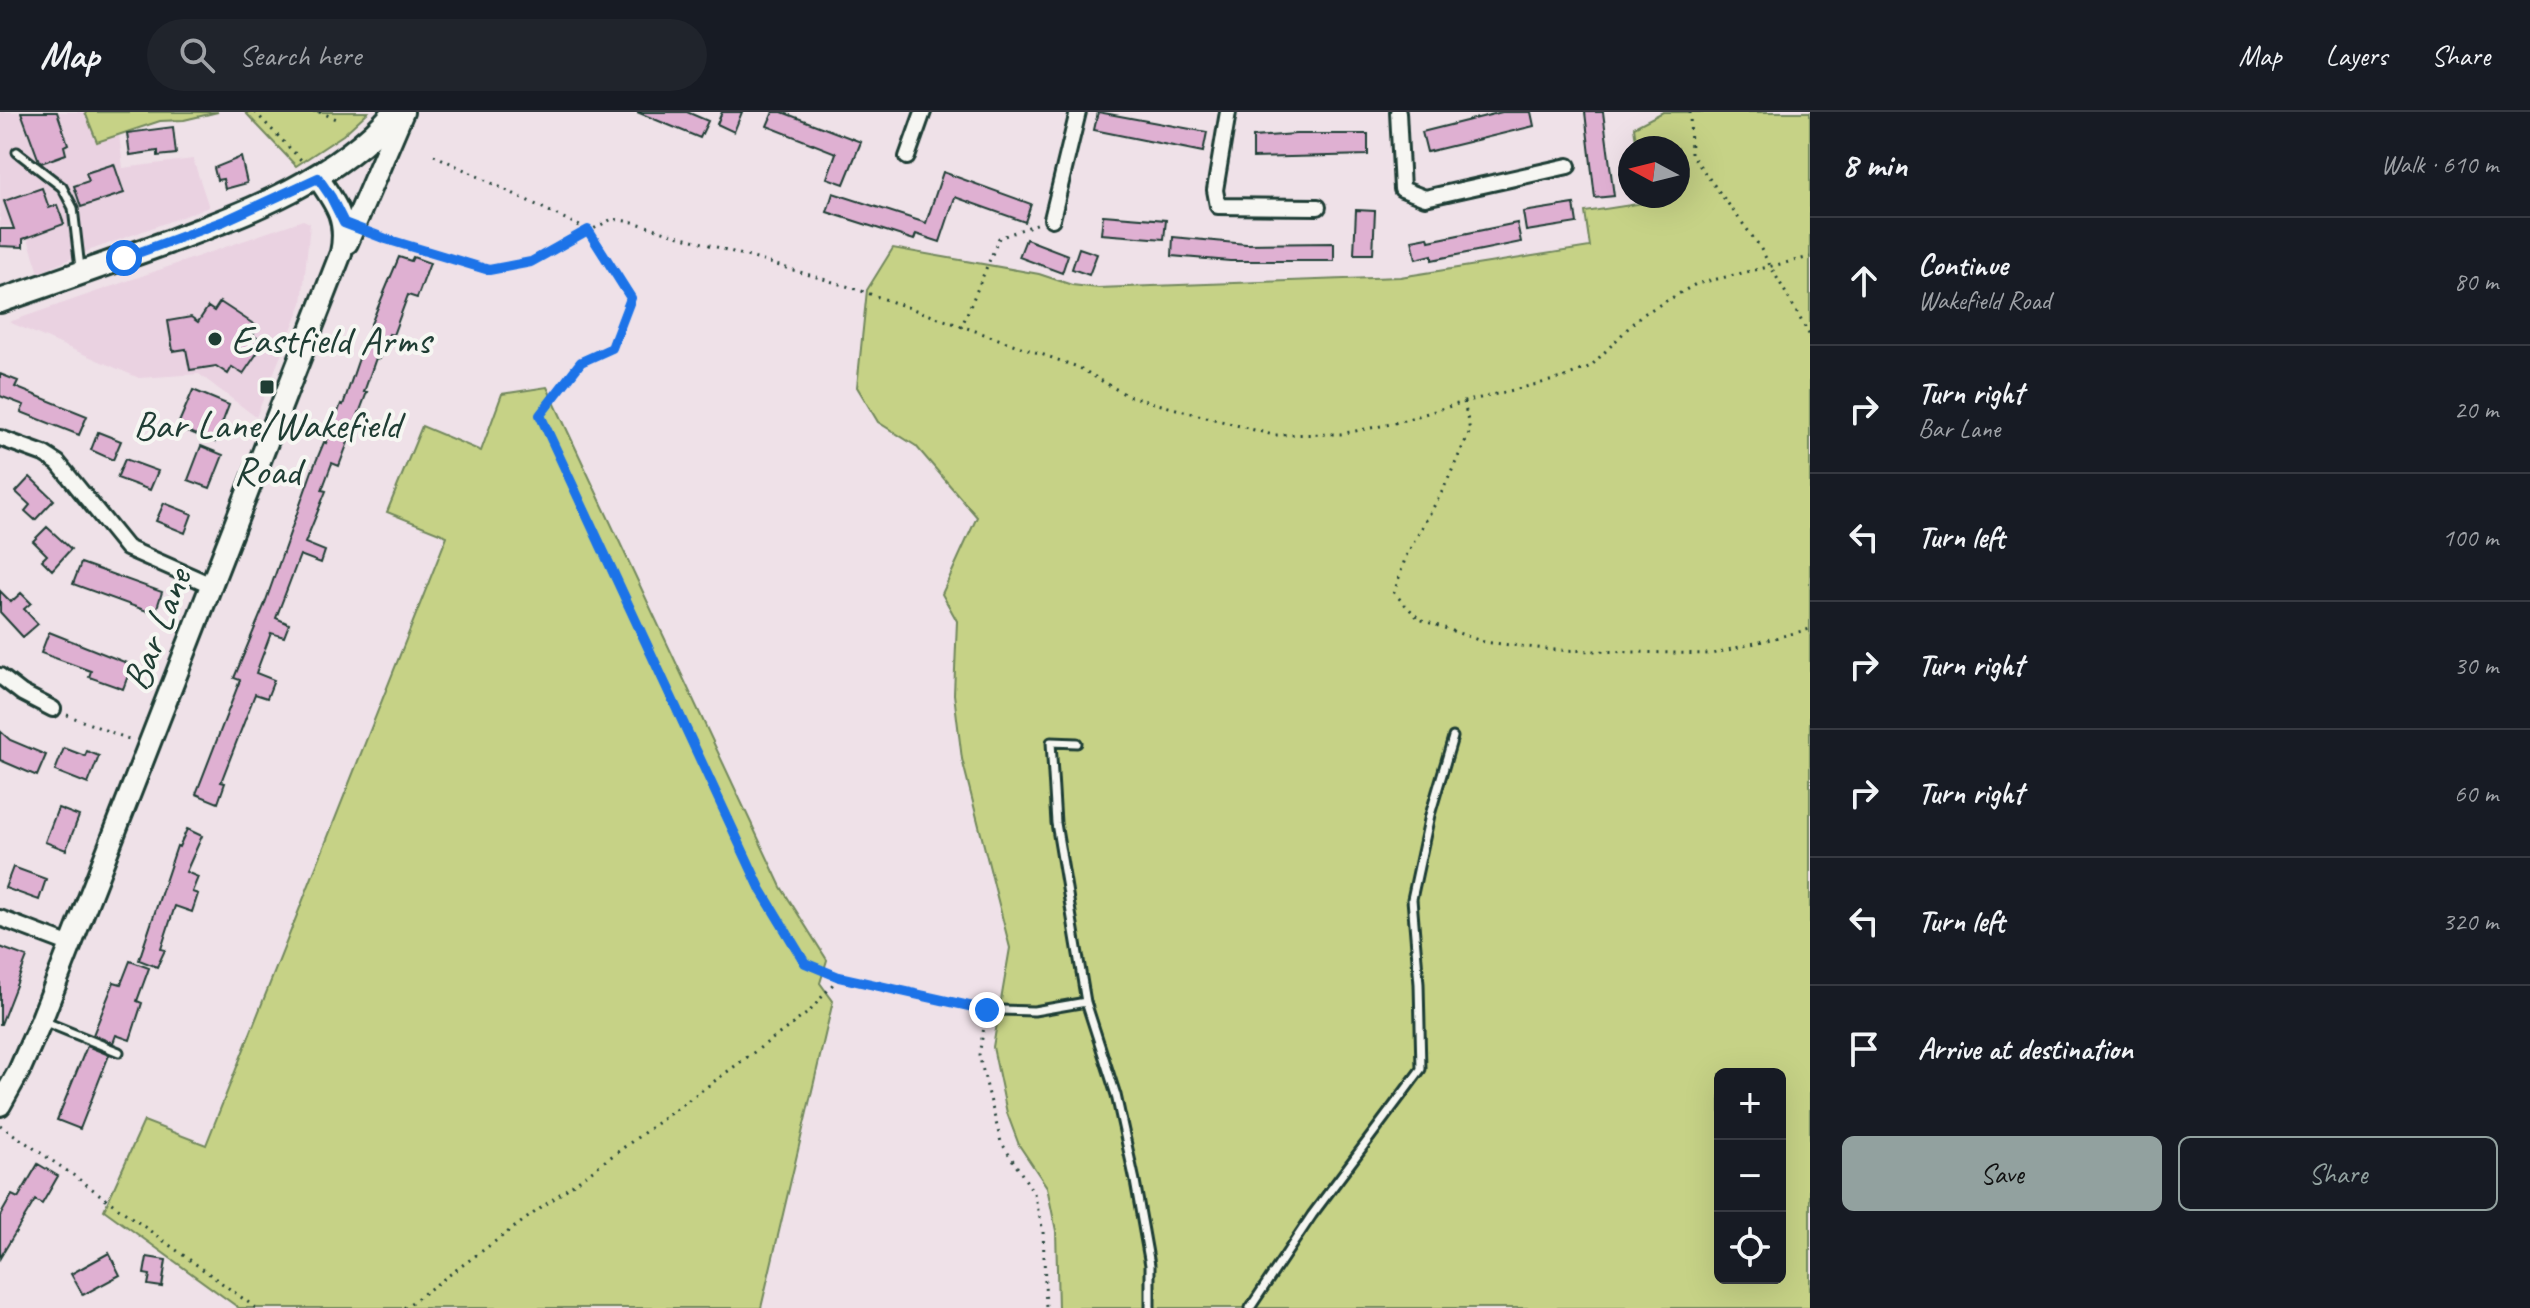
<!DOCTYPE html>
<html lang="en">
<head>
<meta charset="utf-8">
<style>
  body { margin:0; font-family:Caveat,sans-serif; background:#20242c; color:#f1f3f6 }
  .controls { position:absolute; right:24px; bottom:24px; display:grid; overflow:hidden; border-radius:12px; box-shadow:0 8px 32px #0002 }
  .controls button { width:72px; height:72px; display:grid; place-items:center; padding:0; border:0; border-bottom:2px solid #363941; background:#171b24; color:#f1f3f6; font:40px sans-serif }
  .compass { position:absolute; left:1618px; top:24px; width:72px; height:72px; border-radius:50%; background:#171b24; box-shadow:0 8px 32px #0002; rotate:277deg }
  .stop { position:absolute; width:24px; height:24px; margin:-18px; border:6px solid #1a73e8; border-radius:50%; background:#fff }
  .stop.end { background:#1a73e8; border-color:#fff; box-shadow:0 2px 8px #0008 }
  .list { margin:0; padding:0; list-style:none }
  h2 { display:flex; justify-content:space-between; align-items:center; height:104px; margin:0; padding:0 32px; font-size:34px }
  h2 small { font-size:26px; font-weight:400; color:#9ea1a6 }
  .list li { display:grid; grid-template-columns:52px 1fr auto; gap:24px; align-items:center; box-sizing:border-box; height:128px; padding:0 32px; border-top:2px solid #363941 }
  .list b { display:block; font-size:30px; white-space:nowrap }
  .list p { margin:0; font-size:26px; white-space:nowrap; color:#9ea1a6 }
  .list em { font-size:26px; font-style:normal; color:#9ea1a6 }
  .actions { display:flex; gap:16px; padding:24px 32px }
  .actions a { flex:1; padding:18px 0; border:2px solid #92a19f; border-radius:12px; text-align:center; font-size:28px; color:#92a19f }
  .actions .main { background:#92a19f; color:#111 }
  .icon { flex:none; width:44px; height:44px; fill:none; stroke:currentColor; stroke-width:2; stroke-linecap:round; stroke-linejoin:round }
  .map { position:relative; flex:none; width:1810px; height:1196px; overflow:hidden }
  header { display:flex; align-items:center; gap:48px; box-sizing:border-box; height:112px; padding:0 40px; background:#171b24; border-bottom:2px solid #363941 }
  header strong { font-size:38px }
  nav { display:flex; gap:44px; margin-inline-start:auto; font-size:28px }
  .search { width:560px; height:72px; background:#20242c; display:flex; align-items:center; gap:20px; box-sizing:border-box; padding:0 28px; border-radius:44px; color:#9ea1a6; font-size:30px }
  main { display:flex }
  aside { flex:1; background:#171b24 }
  .map>svg:first-child { display:block }
</style>
</head>
<body>
<header>
<strong>Map</strong>
<div class="search"><svg class="icon" aria-label="search" viewBox="0 0 24 24"><circle cx="10" cy="10" r="6"/><path d="M15 15l6 6"/></svg>Search here</div>
<nav><a>Map</a><a>Layers</a><a>Share</a></nav>
</header>
<main>
<div class="map">
<svg width="1810" height="1196" viewBox="0 0 1810 1196">
  <rect width="100%" height="100%" fill="#efe1e8"/>
  <filter id="ink" filterUnits="userSpaceOnUse"><feTurbulence type="fractalNoise" baseFrequency=".0125" numOctaves="2"/><feDisplacementMap in="SourceGraphic" scale="16" xChannelSelector="R" yChannelSelector="G"/><feConvolveMatrix kernelMatrix="1 2 1 2 8 2 1 2 1" color-interpolation-filters="sRGB"/></filter>
  <g filter="url(#ink)">
    <path fill="#ead2e1" d="M0,0H85L97,30L119,22L123,56L193,47L209,95L88,139L39,161L24,114L0,115Z
      M303,108L310,111L302,191L256,305L199,262L139,266L9,210Z"/>
    <path fill="#c6d286" stroke="#72885d" stroke-width="2" fill-rule="evenodd" d="M85,0H218L184,8L160,9L97,30Z
      M245,0H368L343,23L296,54Z
      M1663,0H1810V1196H1058L1056,1119L1047,1075L1019,1033L1007,1001L993,935L1010,836L962,647L954,582L957,509L942,482L977,405L916,334L878,310L857,275L867,178L893,136L1039,162L1072,173L1098,176L1400,165L1590,135L1585,100L1644,91V84H1678V36H1637L1634,15ZM1720,962H1780V1166H1720Z
      M547,275L781,775L827,848L820,871L833,889L761,1196H239L104,1098L144,1009L206,1033L447,424L387,400L422,314L481,339L502,282Z"/>
    <path fill="#dfb0d2" stroke="#1f3d34" stroke-width="2" d="M21,0H57L68,32L64,34L66,42L41,51L39,49Z
      M637,0H687L708,9L700,26Z
      M722,0H742L734,20L717,12Z
      M773,0H782L861,30L844,72L827,66L836,41L767,14Z
      M1098,0L1207,20L1203,40L1094,18Z
      M1502,0H1531L1534,14L1427,40L1422,20Z
      M1585,0H1603L1614,84L1595,86Z
      M173,15L176,42L158,44V39L130,43L127,21Z
      M1296,22H1368V43L1253,46V25Z
      M241,45L247,71L225,77L223,67L217,68L214,56Z
      M114,52L124,81L81,95L74,74L89,69L86,61Z
      M943,60L1031,92L1025,110L955,85L940,130L916,122L914,128L827,100L833,81L926,111Z
      M42,76L49,96L57,93L64,112L23,127V135L0,134V117H14L4,89Z
      M1574,92L1577,111L1526,119L1523,100Z
      M1356,98L1375,99L1373,142H1354Z
      M1103,103L1166,108L1164,127L1101,122Z
      M1517,111L1521,130L1432,148V143L1416,147L1412,128L1428,125L1429,129Z
      M1173,125L1246,132L1334,131V149H1230L1172,144Z
      M1026,127L1068,143L1062,161L1019,145Z
      M1079,136L1097,142L1089,163L1072,157Z
      M399,145L411,149L413,145L430,151L417,186L408,183L393,223L389,222L379,247L376,246L364,280H367L339,354L332,351L322,378L326,379L305,431L325,439L321,451L300,443L276,506L289,512L284,525L271,521L256,561L274,568L267,586L255,582L221,670L225,671L218,691L196,682L240,568L234,566L264,494L312,359L324,330L326,331L341,292L343,293L370,214Z
      M220,190L258,215L253,223L264,231L243,262L232,255L228,262L216,254L190,258L186,237L173,239L168,209L191,205L198,210L208,195L214,199Z
      M0,262L18,269L15,275L87,304L79,323L21,300L24,293L0,284Z
      M193,278L229,293L215,330L177,315Z
      M98,320L121,329L113,348L91,338Z
      M201,334L223,343L210,376L188,368Z
      M125,347L158,359L150,378L117,366Z
      M30,365L54,388L35,408L25,399L30,393L16,380Z
      M164,391L192,402L185,421L156,409Z
      M47,415L71,437L52,458L42,448L47,443L33,429Z
      M81,451L162,480L155,502L73,472Z
      M0,479L11,490L21,481L31,491L24,497L38,512L23,525L0,500Z
      M49,520L132,553L123,577L89,565L91,559L41,541Z
      M0,619L10,628L46,643L37,664L0,648Z
      M64,636L85,644L87,639L99,644L88,672L55,659Z
      M58,696L79,704L66,738L45,730Z
      M187,717L202,724L186,760L198,765L192,780L198,782L192,800L175,794L161,837L165,838L157,855L139,848L177,734L179,735Z
      M13,755L46,767L39,788L5,776Z
      M0,835L27,845L1,912H0Z
      M130,849L149,856L137,889L142,891L130,928L116,923L113,931L93,923L114,870L121,872Z
      M87,934L109,943L80,1017L57,1008Z
      M38,1052L58,1064L42,1092L35,1088L0,1146V1104L12,1083L18,1086Z
      M109,1141L120,1163L83,1183L71,1162Z
      M147,1145L166,1148L162,1175L148,1173L150,1163L144,1162Z"/>
    <g fill="none" stroke-linecap="round" stroke-linejoin="round">
      <g stroke="#1f3d34" stroke-width="13">
        <path id="lane" d="M17,40L62,75L73,96L80,156
          M1077,631L1051,630L1056,711L1086,890L1116,983L1135,1069L1150,1153V1196
          M1000,898L1034,899L1086,890
          M43,909L119,940
          M1250,1196L1312,1103L1421,957L1419,872L1412,787L1430,703L1453,625"/>
      </g>
      <g stroke="#1f3d34" stroke-width="20">
        <path id="street" d="M1228,0L1215,78L1218,94L1318,95
          M1398,0L1402,77L1425,86L1568,54
          M907,45L923,0
          M1052,107L1078,0
          M0,326L44,342L58,351L127,436L211,473
          M0,564L22,581L53,597
          M0,806L71,833"/>
      </g>
      <g stroke="#1f3d34" stroke-width="26">
        <path id="secondary" d="M347,131L403,0
          M0,993L19,959L41,909L341,141C348,108 336,92 318,66"/>
      </g>
      <g stroke="#1f3d34" stroke-width="28">
        <path id="primary" d="M0,189C56,170 112,150 168,130C251,99 335,68 395,0"/>
      </g>
      <path stroke="#1f3d34" stroke-width="3" stroke-dasharray="2 6" stroke-linecap="butt" d="M255,0L304,51
        M319,0L337,7
        M1690,0L1691,42L1758,132L1810,224
        M434,43L588,118L631,186L612,236L581,250L540,303L761,778L805,851L839,865L987,898L979,943L1001,1030L1034,1081L1043,1119L1046,1196
        M369,121L489,158L531,150L612,107L633,110L853,176L1078,255L1128,284L1273,323L1340,322L1391,312L1464,290L1562,266L1591,254L1640,204L1696,172L1810,145
        M961,216L999,126L1039,111
        M1464,290L1470,319L1443,378L1406,444L1394,481L1419,507L1484,530L1555,538L1712,542L1810,517
        M67,603L131,628
        M0,1013L73,1063L256,1196
        M404,1196L809,900L839,865"/>
      <use href="#lane" stroke="#f6f6f2" stroke-width="7"/>
      <use href="#street" stroke="#f6f6f2" stroke-width="14"/>
      <use href="#secondary" stroke="#f6f6f2" stroke-width="20"/>
      <use href="#primary" stroke="#f6f6f2" stroke-width="22"/>
    </g>
  </g>
  <g fill="none" stroke-linecap="round" stroke-linejoin="round" filter="url(#ink)">
    <path stroke="#1a73e8" stroke-width="10" d="M124,146L224,109L318,66L331,85L344,111L386,127L489,158L531,150L588,118L631,186L612,236L581,250L540,303L761,778L805,851L839,865L987,898"/>
  </g>
  <g fill="#1f3d34" stroke="#f6f6f2" stroke-width="3">
    <circle cx="215" cy="227" r="8"/>
    <rect x="259" y="267" width="16" height="16" rx="4"/>
  </g>
  <g text-anchor="middle" stroke-width="8" stroke-linejoin="round" paint-order="stroke">
    <g font-size="40" fill="#1f3d34" stroke="#f6f6f2" text-anchor="start">
      <text x="231" y="241">Eastfield Arms</text>
      <text x="267" y="326" text-anchor="middle">Bar Lane/Wakefield<tspan x="267" dy="46">Road</tspan></text>
    </g>
    <g font-size="40" fill="#1f3d34" stroke="#f6f6f2">
      <text transform="translate(156 517) rotate(-69)" y="14">Bar Lane</text>
    </g>
  </g>
</svg>
<div class="controls">
<button>+</button>
<button>−</button>
<button><svg class="icon" aria-label="locate" viewBox="0 0 24 24"><circle cx="12" cy="12" r="6"/><path d="M12 2v4M12 18v4M2 12h4M18 12h4"/></svg></button>
</div>
<svg class="compass" viewBox="-18 -18 36 36"><path d="M0-13l5 13h-10z" fill="#e53935"/><path d="M0 13l5-13h-10z" fill="#9ea1a6"/></svg>
<div class="stop" style="left:124px;top:146px"></div>
<div class="stop end" style="left:987px;top:898px"></div>
</div>
<aside>
<h2>8 min<small>Walk · 610 m</small></h2>
<ul class="list">
<li><svg class="icon" aria-label="ahead" viewBox="0 0 24 24"><path d="M12 20V5M6 11l6-6 6 6"/></svg><div><b>Continue</b><p>Wakefield Road</p></div><em>80 m</em></li>
<li><svg class="icon" aria-label="right" viewBox="0 0 24 24"><path d="M7 20v-9h11M14 6l5 5-5 5"/></svg><div><b>Turn right</b><p>Bar Lane</p></div><em>20 m</em></li>
<li><svg class="icon" aria-label="left" viewBox="0 0 24 24"><path d="M17 20v-9H6M10 6l-5 5 5 5"/></svg><div><b>Turn left</b></div><em>100 m</em></li>
<li><svg class="icon" aria-label="right" viewBox="0 0 24 24"><path d="M7 20v-9h11M14 6l5 5-5 5"/></svg><div><b>Turn right</b></div><em>30 m</em></li>
<li><svg class="icon" aria-label="right" viewBox="0 0 24 24"><path d="M7 20v-9h11M14 6l5 5-5 5"/></svg><div><b>Turn right</b></div><em>60 m</em></li>
<li><svg class="icon" aria-label="left" viewBox="0 0 24 24"><path d="M17 20v-9H6M10 6l-5 5 5 5"/></svg><div><b>Turn left</b></div><em>320 m</em></li>
<li><svg class="icon" aria-label="arrive" viewBox="0 0 24 24"><path d="M6 21V4h12l-3 4 3 4H6"/></svg><div><b>Arrive at destination</b></div></li>
</ul>
<div class="actions"><a class="main">Save</a><a>Share</a></div>
</aside>
</main>
</body>
</html>
